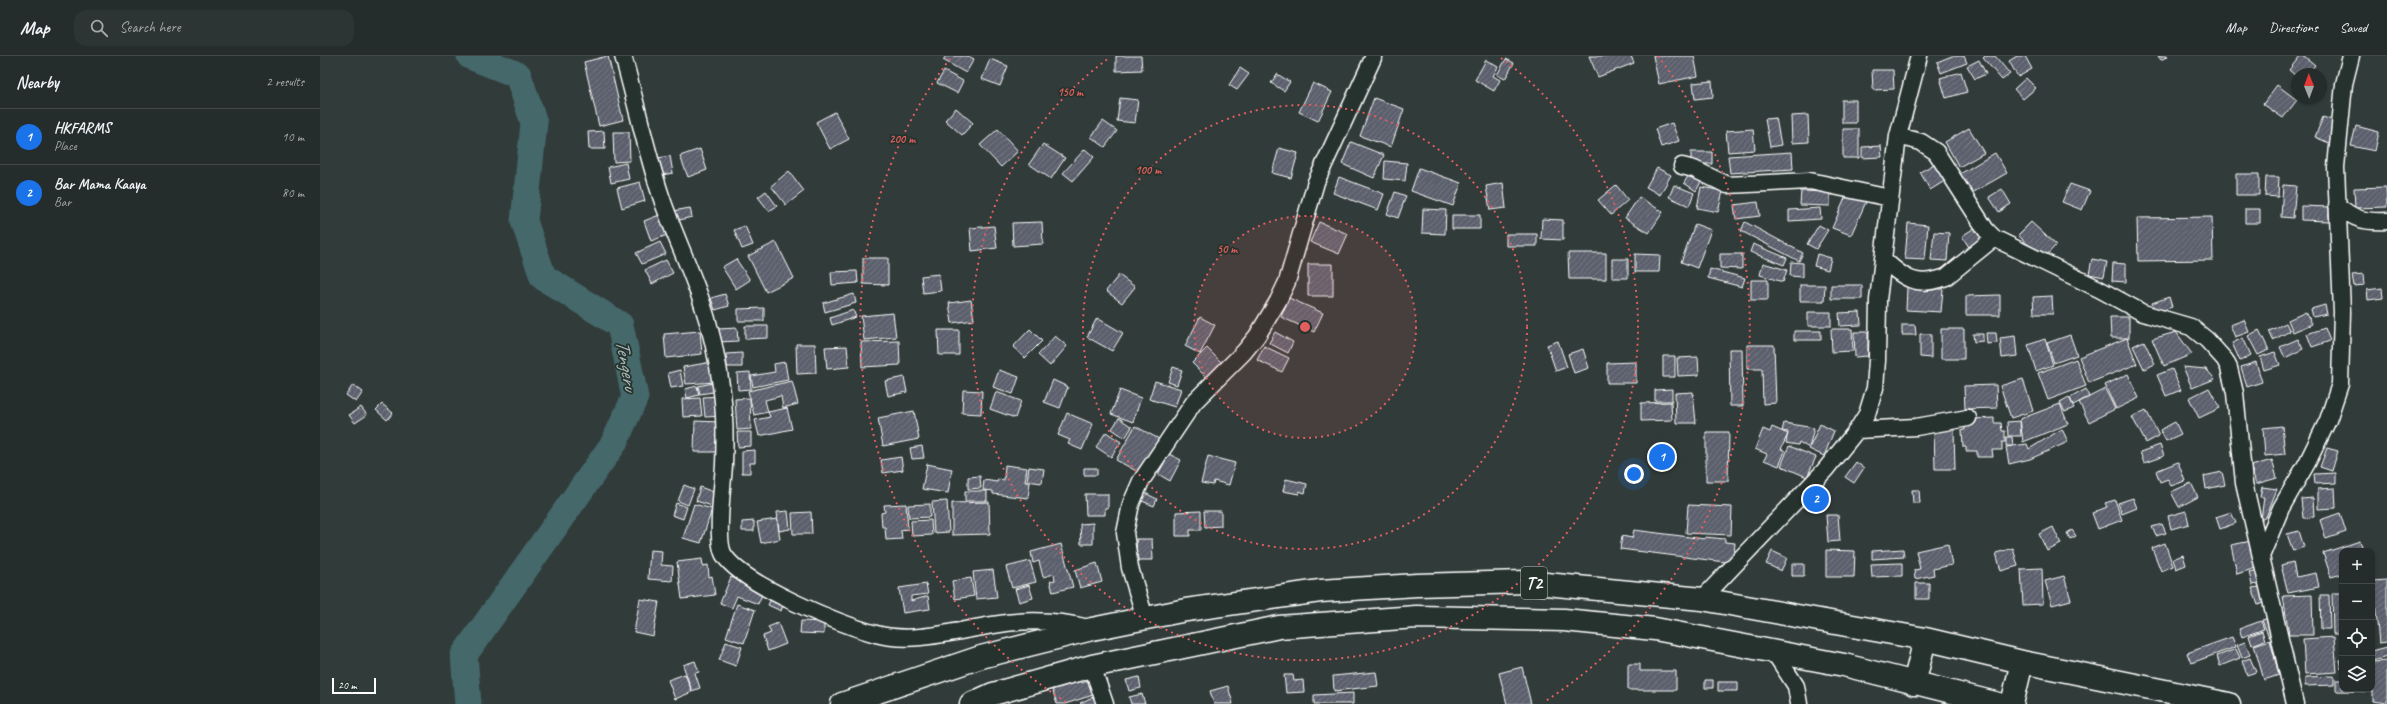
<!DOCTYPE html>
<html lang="en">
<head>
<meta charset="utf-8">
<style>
  body { margin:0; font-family:Caveat,sans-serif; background:#2d3534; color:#f1f3f6 }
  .controls { position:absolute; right:12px; bottom:12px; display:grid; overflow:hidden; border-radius:8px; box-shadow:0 1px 3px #0004 }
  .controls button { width:36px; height:36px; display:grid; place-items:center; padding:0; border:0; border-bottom:1px solid #424948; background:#252d2c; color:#f1f3f6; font:20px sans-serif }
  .compass { position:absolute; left:1971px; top:12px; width:36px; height:36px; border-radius:50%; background:#252d2c; box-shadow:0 1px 3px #0004; rotate:359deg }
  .scale { position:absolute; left:12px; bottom:10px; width:44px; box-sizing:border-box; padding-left:4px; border:2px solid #fff; border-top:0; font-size:11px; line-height:14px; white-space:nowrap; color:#fff; -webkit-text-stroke:3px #26332d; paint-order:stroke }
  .you { position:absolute; left:1314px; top:418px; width:14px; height:14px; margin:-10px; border:3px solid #fff; border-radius:50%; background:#1a73e8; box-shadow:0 0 0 6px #1a73e833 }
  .badge { display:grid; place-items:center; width:26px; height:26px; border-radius:50%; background:#1a73e8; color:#fff; font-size:13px; font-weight:700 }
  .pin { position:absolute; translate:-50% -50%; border:2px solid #fff; box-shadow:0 1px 4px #0006 }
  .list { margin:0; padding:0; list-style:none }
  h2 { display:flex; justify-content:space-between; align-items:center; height:52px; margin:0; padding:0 16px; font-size:17px }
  h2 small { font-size:13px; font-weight:400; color:#a3a8a9 }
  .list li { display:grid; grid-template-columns:26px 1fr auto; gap:12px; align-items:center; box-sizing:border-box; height:56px; padding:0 16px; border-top:1px solid #424948 }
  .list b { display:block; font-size:15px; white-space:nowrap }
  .list p { margin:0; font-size:13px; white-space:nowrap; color:#a3a8a9 }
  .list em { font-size:13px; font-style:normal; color:#a3a8a9 }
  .icon { flex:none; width:22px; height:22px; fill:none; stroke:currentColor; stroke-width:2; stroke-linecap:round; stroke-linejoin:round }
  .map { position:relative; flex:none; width:2067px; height:648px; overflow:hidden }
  header { display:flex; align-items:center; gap:24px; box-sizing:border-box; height:56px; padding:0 20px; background:#252d2c; border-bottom:1px solid #424948 }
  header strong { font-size:19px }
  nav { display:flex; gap:22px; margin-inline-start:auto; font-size:14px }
  .search { width:280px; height:36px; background:#2d3534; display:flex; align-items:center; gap:10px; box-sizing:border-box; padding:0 14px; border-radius:12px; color:#a3a8a9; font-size:15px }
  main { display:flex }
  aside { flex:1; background:#252d2c }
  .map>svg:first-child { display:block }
</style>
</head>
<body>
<header>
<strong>Map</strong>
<div class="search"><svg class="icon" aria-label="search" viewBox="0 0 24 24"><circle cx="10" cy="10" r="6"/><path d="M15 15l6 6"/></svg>Search here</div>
<nav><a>Map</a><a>Directions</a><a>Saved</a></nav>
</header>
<main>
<aside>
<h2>Nearby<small>2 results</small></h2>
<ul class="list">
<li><span class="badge">1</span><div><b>HKFARMS</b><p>Place</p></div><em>10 m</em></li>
<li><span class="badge">2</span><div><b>Bar Mama Kaaya</b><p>Bar</p></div><em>80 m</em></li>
</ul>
</aside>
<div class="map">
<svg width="2067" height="648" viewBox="0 0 2067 648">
  <defs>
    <pattern id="building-hatch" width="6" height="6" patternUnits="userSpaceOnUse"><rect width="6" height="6" fill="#5c606d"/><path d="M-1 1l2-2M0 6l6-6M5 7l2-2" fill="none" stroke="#747883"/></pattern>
  </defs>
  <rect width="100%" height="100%" fill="#313c3a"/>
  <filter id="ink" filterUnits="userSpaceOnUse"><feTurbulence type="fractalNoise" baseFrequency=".025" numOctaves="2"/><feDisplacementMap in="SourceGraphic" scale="8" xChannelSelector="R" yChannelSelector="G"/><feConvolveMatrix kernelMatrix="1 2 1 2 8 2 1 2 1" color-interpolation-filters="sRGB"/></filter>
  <g filter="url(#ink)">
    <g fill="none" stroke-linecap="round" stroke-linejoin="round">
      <path stroke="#44676a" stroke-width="27" d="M148,648L144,599L294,387L315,341L300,269L223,221L204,165L214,67L198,19L150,0"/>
    </g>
    <path fill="url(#building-hatch)" stroke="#fff" d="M288,0L303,64L279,70L264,6Z
      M626,0H648L654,3L646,17L623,4Z
      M796,0H821L822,14L796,15Z
      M1269,0H1311L1314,7L1278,21Z
      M1333,0H1374L1378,20L1339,28Z
      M1632,0H1644L1647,7L1621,17L1617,6Z
      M1665,0H1675L1690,18L1682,24L1663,2Z
      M1697,0H1705L1712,13L1698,21L1689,5Z
      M1838,0H1848L1841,4Z
      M1980,0H1984L1995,9L1988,18H1977V21L1969,14Z
      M670,3L688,10L680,30L662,23Z
      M1186,3L1194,7L1185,23L1177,19Z
      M1166,4L1178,11L1173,20L1180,24L1174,35L1155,24Z
      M1659,4L1666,18L1655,23L1647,10Z
      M920,12L929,18L917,34L909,29Z
      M1552,14H1573L1574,33L1553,34Z
      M624,15L643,25L637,37L617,27Z
      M1641,16L1647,36L1626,42L1620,22Z
      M957,18L970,26L964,35L951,27Z
      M1706,22L1716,32L1703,43L1694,33Z
      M1392,25L1393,41L1375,43L1373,27Z
      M993,27L1012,36L998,65L979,56Z
      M1957,29L1977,44L1963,62L1943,48Z
      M800,42L818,44L815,67L797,65Z
      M1054,42L1084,53L1071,91L1040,80Z
      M1522,44H1536V67H1522Z
      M636,52L653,67L642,79L625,64Z
      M515,56L529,83L510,93L496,66Z
      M1488,59L1489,86L1472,87L1471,60Z
      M2003,61L2017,66L2009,87L1995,81Z
      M1456,62L1461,89L1450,91L1445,63Z
      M783,65L797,75L785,91L771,81Z
      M1352,67L1359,85L1341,91L1335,73Z
      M2036,70L2059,76L2055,95L2031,90Z
      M1649,72L1664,97L1639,111L1625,86Z
      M678,73L698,95L681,111L660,89Z
      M1433,73L1435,94L1408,96L1406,75Z
      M1523,73H1539V102H1523Z
      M284,75L285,93H269L268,76Z
      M293,76H309L310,105L294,106Z
      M1031,86L1064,99L1054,122L1022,108Z
      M723,88L745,102L731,123L709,108Z
      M1561,90L1562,101L1542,102V91Z
      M959,92L978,97L971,122L952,117Z
      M380,93L387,114L368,121L360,100Z
      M765,93L774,101L753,125L743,117Z
      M1371,96H1392V108H1371Z
      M1472,96L1473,113L1410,117L1408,100Z
      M1675,97L1687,117L1652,137L1640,118Z
      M350,100L353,117L342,119L338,102Z
      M1065,105L1087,107L1085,125L1064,123Z
      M1618,106L1628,123L1610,134L1600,116Z
      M306,107L309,123L291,127L288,111Z
      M1099,112L1141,127L1133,150L1091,135Z
      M1337,112L1351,119L1340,139L1326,131Z
      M469,115L484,135L466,149L451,130Z
      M1370,117L1382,124L1376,135L1364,127Z
      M1916,118H1939V139H1916Z
      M1019,121L1064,138L1058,154L1013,137Z
      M1946,121H1959L1958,141L1945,140Z
      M320,126L325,145L302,152L297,132Z
      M1183,127L1186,152L1170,154L1166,130Z
      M1750,128L1770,135L1762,154L1742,146Z
      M1296,129L1308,144L1291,159L1278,144Z
      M1354,129L1374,137L1369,150L1349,141Z
      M1963,129L1976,130L1973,162L1961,161Z
      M1381,131L1403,135L1398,156L1377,152Z
      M2066,131L2067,151L2035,152L2034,132Z
      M1682,133L1691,148L1679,156L1669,141Z
      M446,135L457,150L449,155L438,141Z
      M1481,135L1510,136V150L1480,149Z
      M1075,136L1086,140L1078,162L1067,158Z
      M1526,140L1546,146L1531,179L1512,172Z
      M1319,141L1343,156L1329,177L1305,162Z
      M1438,146L1440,160L1416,163L1414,149Z
      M1981,150L2009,151V165L1981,164Z
      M370,152L372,161L355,165L353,155Z
      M1500,152L1501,163L1469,165V154Z
      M1103,153L1126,154L1125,178L1102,177Z
      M1925,153H1940V167H1925Z
      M342,158L350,178L331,185L324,165Z
      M1132,159H1160V173H1132Z
      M1892,161L1893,204L1818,205L1817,162Z
      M1222,163L1243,164V184L1221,183Z
      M722,166L723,188L693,190L692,167Z
      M999,166L1028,178L1019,198L990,186Z
      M1425,166L1483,197L1479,205L1421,175Z
      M1711,166L1736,189L1723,203L1698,179Z
      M1588,167L1608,169L1605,204L1585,203Z
      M1375,168L1391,174L1377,212L1361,206Z
      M1499,169L1508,174L1496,193L1487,188Z
      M425,170L433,189L422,193L414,174Z
      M674,170L677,192L652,195L650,172Z
      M1656,171L1666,188L1652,196L1642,180Z
      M1614,176L1629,177L1627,205L1611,204Z
      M1186,178H1217V190H1186Z
      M340,186L346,198L322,208L316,197Z
      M456,186L474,222L446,236L428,200Z
      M1433,188L1467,202L1464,209L1430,196Z
      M1248,197H1286V223H1249Z
      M1315,198L1340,199L1339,216H1315Z
      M1400,198H1422V213L1400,212Z
      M1497,198L1511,202L1508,214L1494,210Z
      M543,202H568V229L543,228Z
      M416,203L430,224L416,233L402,211Z
      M1292,203H1308V222H1292Z
      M1772,203L1787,206L1784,221L1769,218Z
      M346,204L353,217L332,228L325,214Z
      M1471,206L1483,207V221L1470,220Z
      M1443,207L1467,214L1463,226L1440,219Z
      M1793,207L1806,208V226L1792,225Z
      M988,208H1013V240H988Z
      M1390,213L1425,222L1422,231L1388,222Z
      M537,215L538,227L512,229L511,216Z
      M619,218L621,235L603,237L601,220Z
      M2044,218L2045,229L2034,230L2032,219Z
      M799,219L815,231L802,247L786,235Z
      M1431,224H1448V244H1431Z
      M1480,229H1505L1504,245H1480Z
      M1511,229H1542V243H1511Z
      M1587,231L1623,233L1621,256L1586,254Z
      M2062,232L2063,242L2048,244L2047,234Z
      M405,238L409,250L395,254L391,242Z
      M534,238L536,247L505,256L503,247Z
      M1680,239V259H1646V240Z
      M1732,240L1733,258H1714L1713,241Z
      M1849,241L1852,251L1835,257L1832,247Z
      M969,242L1003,257L994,276L961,261Z
      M651,244L654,264L632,267L629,247Z
      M2005,249L2007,258L1993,261L1991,253Z
      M444,252V265H418V253Z
      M533,254L536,261L512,269L510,262Z
      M1488,256H1511V270H1488Z
      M1540,256L1541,269L1520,270L1519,257Z
      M1986,256L1992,268L1973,276L1968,264Z
      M573,257L576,281L544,284L541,260Z
      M880,261L895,269L880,298L865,290Z
      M1790,261H1809V282H1791Z
      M777,262L803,277L792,295L767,281Z
      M1924,264L1929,276L1915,281L1910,269Z
      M1966,267L1970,275L1953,284L1949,275Z
      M1582,269H1595L1596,279H1582Z
      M425,270H448V282L425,283Z
      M417,272L418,285L399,286L398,273Z
      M2005,272L2010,285L1992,291L1987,278Z
      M710,273L722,285L705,302L693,291Z
      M1511,273H1532L1533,295L1512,296Z
      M1621,273H1644V303H1621Z
      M618,274H639V299H619Z
      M1939,274L1949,294L1938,299L1928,280Z
      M380,275L382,298L346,302L344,278Z
      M1474,275H1501V284H1474Z
      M955,276L973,286L968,297L949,287Z
      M1534,276H1548V300L1535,301Z
      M1856,276L1872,298L1844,310L1832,283Z
      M1666,277H1676L1677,287L1667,288Z
      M1600,278H1611V302L1600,301Z
      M1653,278H1663V285L1654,286Z
      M1750,279L1757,299L1734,307L1727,287Z
      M735,280L747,290L730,310L718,299Z
      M1695,280L1697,300L1682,302L1680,282Z
      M1807,282L1817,308L1769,327L1759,301Z
      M1923,282L1931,299L1920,305L1912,287Z
      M1725,283L1733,309L1716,315L1708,289Z
      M1978,283L1983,293L1965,302L1960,291Z
      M579,285L580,309L542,311L541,286Z
      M1238,285L1247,311L1236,315L1227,289Z
      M1824,285L1835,308L1824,313L1813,290Z
      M476,288H495L496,317L477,318Z
      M1427,289H1454L1456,347L1443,348L1442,313H1427Z
      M527,290L529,311L507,313L505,291Z
      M944,290L969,302L962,316L937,304Z
      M887,292L903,308L888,323L872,307Z
      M1263,293L1269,312L1254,317L1248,298Z
      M1409,293H1422L1423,350H1410Z
      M1955,296L1960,309L1944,314L1940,301Z
      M422,297V311H407L406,298Z
      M1343,300H1355V321H1343Z
      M1378,301L1379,319L1358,320L1357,302Z
      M1756,303L1766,330L1728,344L1718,317Z
      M392,306L396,326L366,328L363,311Z
      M465,306L468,324L433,331L431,320L455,316L454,308Z
      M1316,306V327H1287V307Z
      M1936,306L1942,326L1927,331L1921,311Z
      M853,311L862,314L857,329L848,326Z
      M1863,311L1886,313L1895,323L1872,332Z
      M1852,313L1861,334L1846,340L1837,319Z
      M360,314L363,330L351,332L348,317Z
      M679,314L699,321L693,338L673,331Z
      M430,316L431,333L418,334L417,317Z
      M1808,318L1819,342L1796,353L1785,329Z
      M584,321L587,336L568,340L565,325Z
      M1703,323L1713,355L1691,362L1680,330Z
      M733,324L748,331L740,352L724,346Z
      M472,325L478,348L463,352L461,340L445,344L448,356L434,359L428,335Z
      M835,325L861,333L855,351L829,343Z
      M398,326L400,335L380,338L378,330Z
      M33,329L43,336L36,346L26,339Z
      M1676,329L1677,352L1645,353L1644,330Z
      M377,330L379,339L367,342L365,333Z
      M1889,332L1900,352L1879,362L1869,342Z
      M1352,333V345H1335V334Z
      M1766,333L1769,341L1753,349L1750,342Z
      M1785,333L1795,353L1769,366L1759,346Z
      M643,334L662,335L661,358L642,357Z
      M800,334L821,342L813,366L791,358Z
      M676,336L701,345L695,362L670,353Z
      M1373,336L1376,367H1356L1355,337Z
      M401,340L403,360L385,361L383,341Z
      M1749,341L1754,352L1745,356L1740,346Z
      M380,342L382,360L363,361L362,343Z
      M430,342L431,373L417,374L415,343Z
      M1351,346L1352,364L1321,365V347Z
      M62,348L73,357L67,364L56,354Z
      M1740,348L1748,368L1703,386L1700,363Z
      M41,351L47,359L35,367L29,359Z
      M467,352L472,373L439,380L435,364L450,361L448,356Z
      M1826,354L1839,380L1826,387L1812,361Z
      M594,355L599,383L563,390L558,362Z
      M747,357L773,368L762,394L748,388L750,384L738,379Z
      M799,362L812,371L805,382L792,373Z
      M1674,362V367H1681L1682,375H1685V386H1682V394H1672L1673,401H1657V395H1646V391H1643L1642,374H1645V368L1652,363Z
      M375,365L399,366L398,396H374Z
      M1700,365L1701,380H1688L1687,366Z
      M1855,366L1861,378L1846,385L1840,374Z
      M1464,367L1494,372L1489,392L1479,386L1478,389L1466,387L1468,376L1462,375Z
      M1500,368L1514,375L1504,400L1489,393Z
      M815,370L839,383L820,417L796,404Z
      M1962,370L1965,398L1945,400L1943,372Z
      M1452,371L1468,378L1461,393L1465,395L1459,410L1444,404L1447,398L1435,393L1443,373L1450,376Z
      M1614,373H1634L1635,413H1615Z
      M1742,373L1748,386L1710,403L1689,408L1686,391L1707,388L1709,393Z
      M417,376H431V390L418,391Z
      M786,376L801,386L791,401L776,391Z
      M1386,376H1409L1408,425H1386Z
      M1686,381H1692L1693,390H1686Z
      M1840,389L1844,400L1824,407L1820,396Z
      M602,390L604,402L592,403L590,392Z
      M1469,390L1496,401L1487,421L1461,410Z
      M2007,392L2018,395L2012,415L2000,411Z
      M435,394V407H430V417H422V395Z
      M849,398L861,404L850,425L838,418Z
      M888,400L915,407L909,429L894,425L893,429L881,427Z
      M581,401L583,414L563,417L561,404Z
      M1952,404L1957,422L1936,428L1931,410Z
      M1536,406L1544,412L1534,427L1525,421Z
      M1858,406L1865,425L1851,430L1848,423L1840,426L1836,415Z
      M607,408L632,413L628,437L602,433Z
      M685,409L707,412L705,426H710L708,442L673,438V435L663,434L664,424L677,426L678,423L684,424Z
      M709,411L724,413L722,427L707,425Z
      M764,412H777V419H764Z
      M1902,416L1905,429L1886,433L1884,420Z
      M2016,417V427L1995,428L1994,418Z
      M660,420L661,432L648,433V421Z
      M966,423L987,428L985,437L979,435V438L963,435Z
      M1871,427L1878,441L1859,451L1851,436Z
      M364,429L374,433L368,449L358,445Z
      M380,431L396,437L392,450L376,445Z
      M1942,431L1957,433L1946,461L1941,464L1944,441H1940Z
      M2015,432L2016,452L1998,453V433Z
      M1592,434H1599L1600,447H1593Z
      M645,435H667V445H645Z
      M825,437L837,443L834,450L822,445Z
      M765,438H788V452H785V459H766Z
      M1813,442L1817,452L1802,458L1798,447Z
      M1993,442L1994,461L1983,462L1981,443Z
      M1795,444L1802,464L1778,473L1772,457L1787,451L1785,447Z
      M627,445L629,476L614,477L612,446Z
      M669,446L670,478L632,479V447Z
      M356,447L367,451L363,463L352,459Z
      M374,448L392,453L381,487L363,482Z
      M586,448L588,473L581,474L582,483L566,484L565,471H562L561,457L565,456L564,449Z
      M610,448V461L589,462L588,449Z
      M1368,449L1412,451L1411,479L1366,477Z
      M468,455L470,473L459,475L457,456Z
      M881,455V474H870V480H856V456Z
      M884,455H901V470L885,471Z
      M1866,455L1869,468L1851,473L1848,460Z
      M491,456L492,478H473L472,457Z
      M1911,456L1916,467L1900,473L1896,461Z
      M2020,457L2026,476L2006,483L2000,464Z
      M1506,459H1518L1520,485L1508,486Z
      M457,463L460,483L441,487L437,466Z
      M611,464L612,479L592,480L591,465Z
      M434,465V475H422V466Z
      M773,467V488H761L760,468Z
      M1842,468L1846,477L1836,480L1832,471Z
      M1733,471L1741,488L1727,495L1719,478Z
      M1314,474L1385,483V481L1405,483V486L1415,487L1413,507L1300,493L1302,480L1312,482Z
      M1752,474L1756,480L1750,483L1747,477Z
      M1979,475L1984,491L1973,495L1967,478Z
      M816,483H832L833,504H817Z
      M1936,484L1942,510L1917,518L1911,489Z
      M2040,485L2044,495H2022V518L2011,521L2003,497Z
      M1845,487L1853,510L1841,515L1832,492Z
      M741,488L753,531L733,536L730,525L735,524L734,518L723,521L719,505L713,507L711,496Z
      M1628,488L1632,509L1613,513L1614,519L1595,523L1594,514L1600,513L1596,495Z
      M1693,492L1698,510L1681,515L1676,497Z
      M1583,493L1584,501L1552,503V495Z
      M330,494L342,495L341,509L353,510L352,525L328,523Z
      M1506,494L1535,495L1534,521H1506Z
      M1452,495L1467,502L1461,515L1446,508Z
      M1863,499L1866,509L1856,513L1853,503Z
      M382,503L383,510L388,509L389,521L392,520L395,539L362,543L357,506Z
      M710,505L716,526L692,532L686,511Z
      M1973,506L1976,521L1996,517L1999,531L1968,537L1961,509Z
      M777,507L782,526L760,532L755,514Z
      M1582,507V520L1552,521L1551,508Z
      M1472,508H1484V520H1472Z
      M1722,512L1723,548L1703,549L1701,513Z
      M673,514L677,541L656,543L653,516Z
      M1940,514L1943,527L1932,529L1929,516Z
      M1744,520L1751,544L1732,549L1725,525Z
      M411,521L444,534L438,548L417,540L412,552L400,547Z
      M651,522L654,540L635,543L632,525Z
      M2067,524V586L2059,587L2053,525Z
      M1596,527H1609V543H1596Z
      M606,528L608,538L591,540V545L608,540L610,553L583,557L579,532Z
      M709,529L713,542L699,546L695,533Z
      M1939,531L1945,546L1938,549L1932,532Z
      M2012,537H2022V578H2013Z
      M453,539L465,544L461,555L448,549Z
      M1992,539L1993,579H1969L1963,540Z
      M2000,539H2009L2010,573H2001Z
      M320,543L339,546L333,580L314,576Z
      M417,548L435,554L424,587L406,581Z
      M1946,563L1951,580L1949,581L1942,564Z
      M481,565L504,566V578L480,577Z
      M1941,565L1944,573L1922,581L1919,573Z
      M458,567L466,588L448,595L443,580L451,577L448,571Z
      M1942,575L1945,584L1932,589L1929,580Z
      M1912,581L1916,591L1871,607L1867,597Z
      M2014,581L2017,616L1985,618L1983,583Z
      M1950,584L1959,619L1944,624L1934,589Z
      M406,586L422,591L416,610L399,604Z
      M1925,586L1930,599L1922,602L1917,589Z
      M2067,591V601L2052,605V595Z
      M1916,593L1920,602L1900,610L1897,600Z
      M1930,602L1936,616L1927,619L1922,605Z
      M2022,603V613H2021L2019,604Z
      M375,605L379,616L375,617L380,632L372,635L363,609Z
      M2067,605V647L2053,645V606Z
      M1308,608H1320V615H1356V634H1308Z
      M1202,611L1211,648H1187L1179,617Z
      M1056,616L1058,630L1014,635L1013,620Z
      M365,618L372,636L355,643L348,624Z
      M964,619H973L974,625L983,624L984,636L966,637Z
      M2014,620V629L1985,630V621Z
      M760,621L762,627L771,623L776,638L745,648H737L731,630Z
      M819,621L821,632L809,635L806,624Z
      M1385,624H1393V632H1385Z
      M2016,624H2022V633H2052L2053,625V636L2016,635Z
      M1398,626H1418V635H1398Z
      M908,630L913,648H894L890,635Z
      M1033,637V648H994V639Z
      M822,638L825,648H811L809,641Z
      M773,641L777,648H761L760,647Z"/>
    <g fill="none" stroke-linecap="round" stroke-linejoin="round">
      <g stroke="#fff" stroke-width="19">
        <path id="minor" d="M303,0C317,49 327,101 344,149C356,182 371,214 382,247C392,276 398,306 402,336C405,360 405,384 404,409C403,427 395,485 404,499C423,529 520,568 556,578C594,588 634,575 673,569C707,563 739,564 772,573
          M1578,80L1601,86L1616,96L1666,174L1674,182L1779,233L1823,257L1871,271L1887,284L1905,304L1909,312L1915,337L1924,427L1975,648
          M1362,110L1374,113L1407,129L1490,125L1570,142
          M2017,149C2035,164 2044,166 2067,165
          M1563,203C1584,223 1597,232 1626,221L1674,182
          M1537,374L1596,371L1648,362
          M1942,498L1961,452L1987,407L2008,364L2020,328L2022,256L2016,111L2024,28L2031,0
          M1382,543L1505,414L1537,374L1547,358L1555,332L1557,304L1558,244L1578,80L1599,0
          M825,562L810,512L805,477L811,448L821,425L874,346L924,296L937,280L958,245L967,226L996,126L1053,2
          M1454,596L1476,630L1479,648
          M772,610L785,648"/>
      </g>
      <g stroke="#fff" stroke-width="25">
        <path id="trunk" d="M1594,628L1605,583
          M522,648L661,601L772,573L866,554L1000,535L1097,529L1205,526L1382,543L1605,583L1702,606L1909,648
          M651,648L673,638L772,610L959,571L1096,561L1244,564L1335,573L1524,609L1679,648
          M1692,648L1702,606"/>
      </g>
      <use href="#minor" stroke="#26332d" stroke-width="16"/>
      <use href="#trunk" stroke="#26332d" stroke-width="22"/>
    </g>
  </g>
  <circle cx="985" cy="271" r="111" fill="#e05e5e" fill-opacity=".12"/>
  <g fill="none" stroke="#e05e5e" stroke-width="2" stroke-dasharray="2 4">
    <circle cx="985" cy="271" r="111"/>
    <circle cx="985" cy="271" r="222"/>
    <path d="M1181 2A333 333 0 1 1 789 2"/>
    <path d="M746 646A445 445 0 0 1 632 0M1338 0A445 445 0 0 1 1224 646"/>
  </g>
  <g text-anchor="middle" stroke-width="3.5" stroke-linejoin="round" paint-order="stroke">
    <rect fill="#26332d" stroke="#bec2c0" stroke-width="1" x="1201" y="511" width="26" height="32" rx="3"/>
    <g font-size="18" font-weight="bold" fill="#fff">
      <text x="1214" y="533">T2</text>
    </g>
    <g font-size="20" font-style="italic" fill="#abbbbc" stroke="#26332d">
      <text transform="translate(307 309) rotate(80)" y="7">Tengeru</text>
    </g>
  </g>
  <circle cx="985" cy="271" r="6" fill="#e05e5e" stroke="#26332d" stroke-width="2"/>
  <g font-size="12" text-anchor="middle" font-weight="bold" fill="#e05e5e" stroke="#26332d" stroke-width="3.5" stroke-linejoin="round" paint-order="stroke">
    <text x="750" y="40">150 m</text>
    <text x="582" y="87">200 m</text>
    <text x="828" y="118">100 m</text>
    <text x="907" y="197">50 m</text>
  </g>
</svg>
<div class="controls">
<button>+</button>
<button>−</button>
<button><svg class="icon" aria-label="locate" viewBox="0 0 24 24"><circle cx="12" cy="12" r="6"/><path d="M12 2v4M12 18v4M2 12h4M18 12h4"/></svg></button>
<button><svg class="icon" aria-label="layers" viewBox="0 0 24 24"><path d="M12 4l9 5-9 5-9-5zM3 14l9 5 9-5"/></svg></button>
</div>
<svg class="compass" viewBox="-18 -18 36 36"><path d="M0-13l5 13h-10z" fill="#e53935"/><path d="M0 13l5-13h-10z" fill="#a3a8a9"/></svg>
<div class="scale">20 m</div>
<div class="you"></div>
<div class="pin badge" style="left:1342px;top:401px">1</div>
<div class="pin badge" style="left:1496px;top:443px">2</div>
</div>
</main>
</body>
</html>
